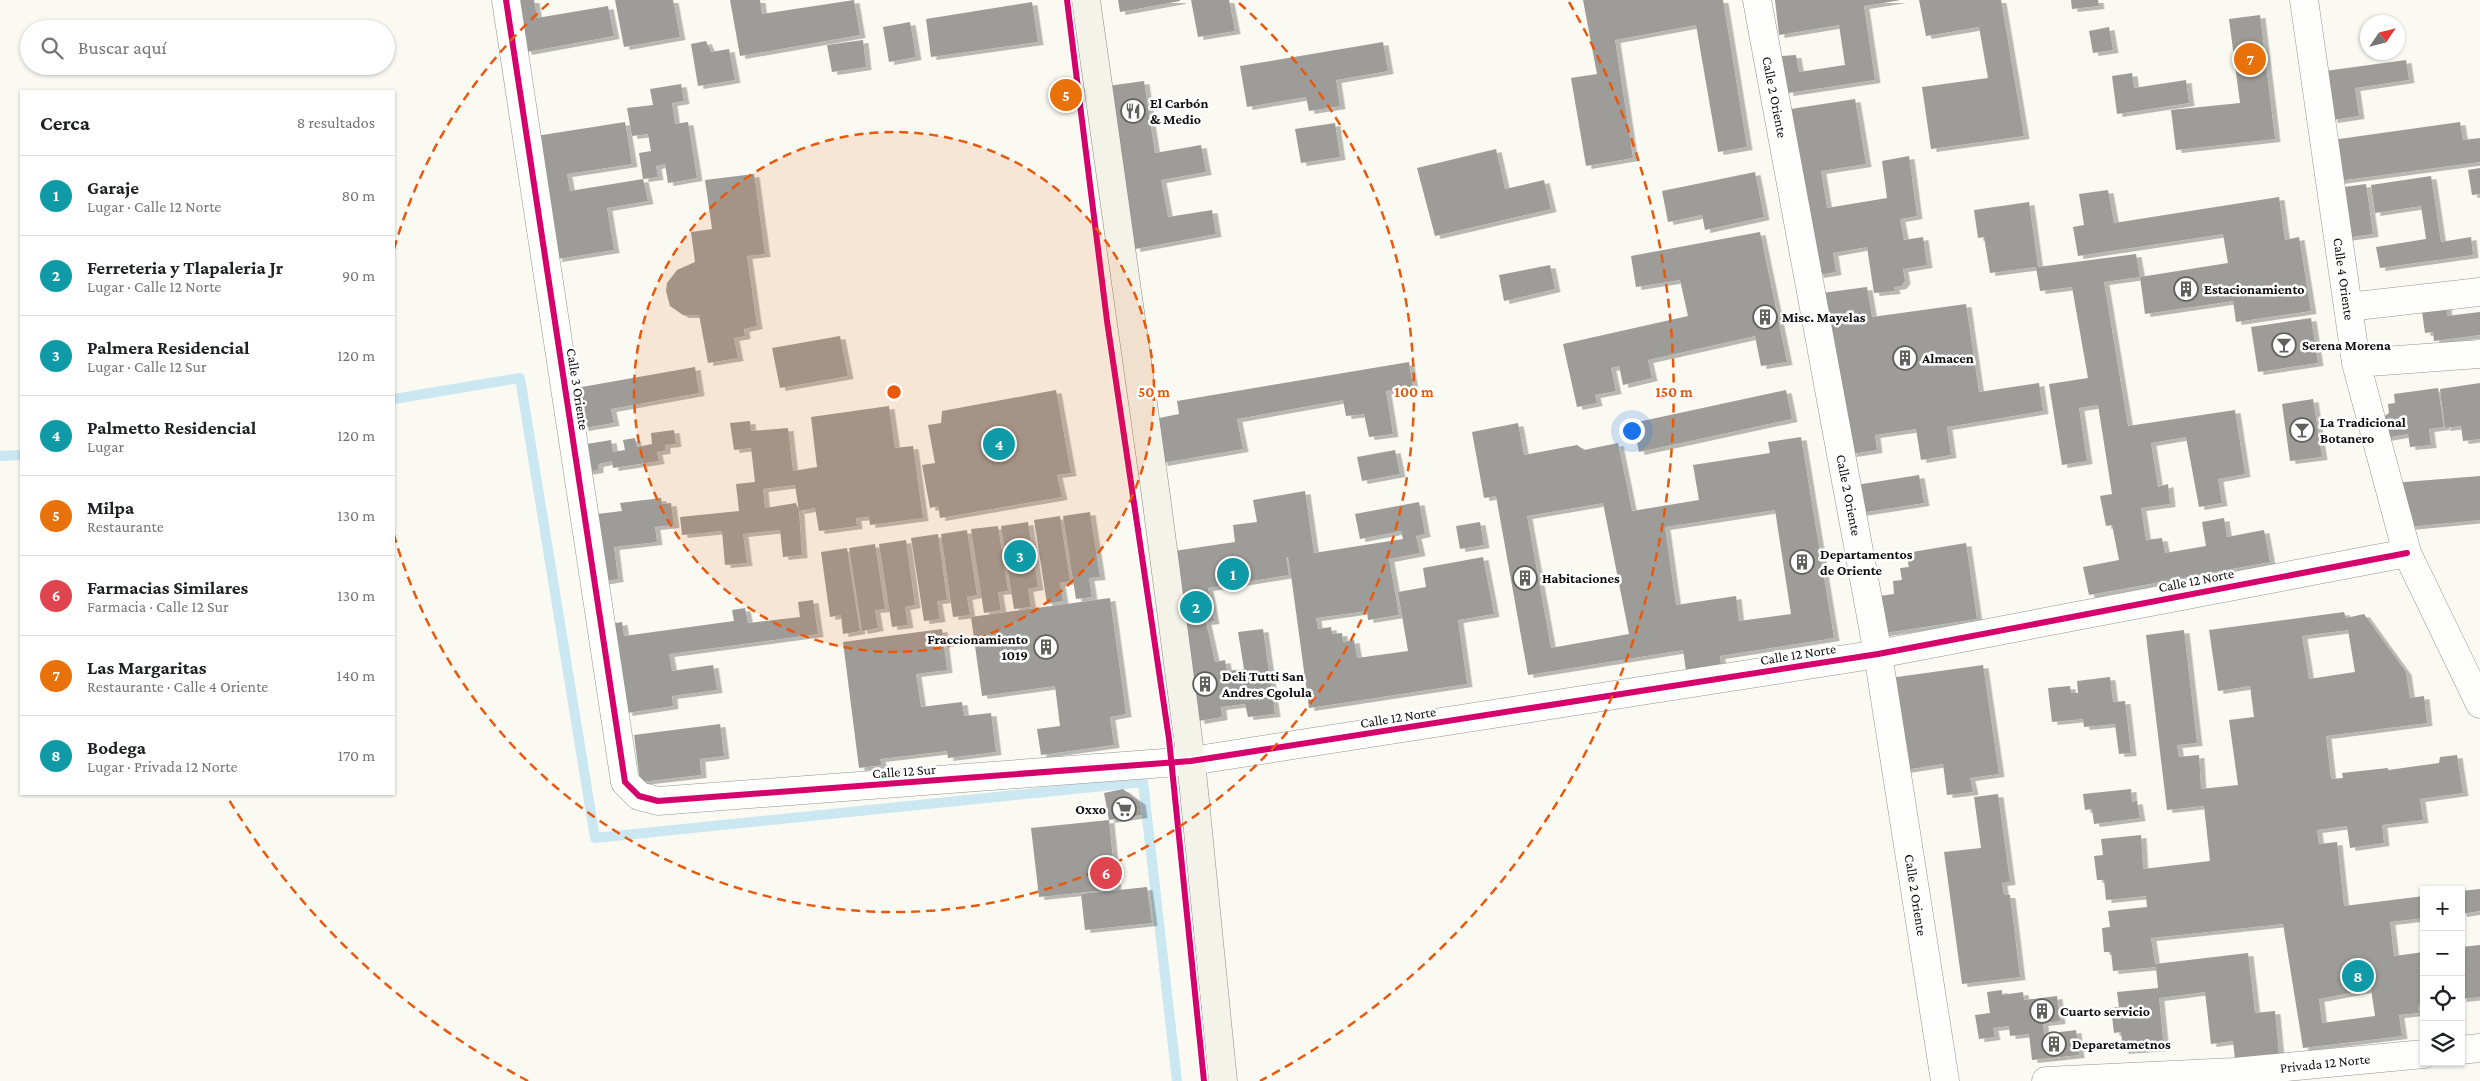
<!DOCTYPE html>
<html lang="es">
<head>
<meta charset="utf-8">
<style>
  body { margin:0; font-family:"Crimson Pro",serif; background:#f2f2f2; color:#202124 }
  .controls { position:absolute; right:15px; bottom:15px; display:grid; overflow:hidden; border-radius:0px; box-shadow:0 1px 4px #0004 }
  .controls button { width:45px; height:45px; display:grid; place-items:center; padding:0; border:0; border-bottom:1px solid #e0e0e0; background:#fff; color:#202124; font:25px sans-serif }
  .compass { position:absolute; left:2360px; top:15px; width:45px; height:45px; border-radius:50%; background:#fff; box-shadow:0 1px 4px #0004; rotate:55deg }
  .you { position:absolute; left:1631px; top:430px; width:18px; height:18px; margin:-12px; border:4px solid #fff; border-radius:50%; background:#1a73e8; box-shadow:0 0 0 8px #1a73e833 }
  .badge { display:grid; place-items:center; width:32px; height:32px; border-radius:50%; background:#d93025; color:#fff; font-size:16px; font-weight:700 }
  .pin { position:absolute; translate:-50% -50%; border:2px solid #fff; box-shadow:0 1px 5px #0006 }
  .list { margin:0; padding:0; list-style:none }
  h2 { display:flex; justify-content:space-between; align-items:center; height:65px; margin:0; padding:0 20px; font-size:21px }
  h2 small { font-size:16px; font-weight:400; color:#757577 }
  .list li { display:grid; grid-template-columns:32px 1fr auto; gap:15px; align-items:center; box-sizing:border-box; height:80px; padding:0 20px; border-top:1px solid #e0e0e0 }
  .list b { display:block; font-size:19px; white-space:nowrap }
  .list p { margin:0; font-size:16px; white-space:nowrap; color:#757577 }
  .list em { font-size:16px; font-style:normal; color:#757577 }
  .icon { flex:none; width:28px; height:28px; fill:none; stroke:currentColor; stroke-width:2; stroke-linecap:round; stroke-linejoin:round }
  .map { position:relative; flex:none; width:2480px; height:1081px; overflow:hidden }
  .search { position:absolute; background:#fff; box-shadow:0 1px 4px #0004; left:20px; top:20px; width:375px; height:55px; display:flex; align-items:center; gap:12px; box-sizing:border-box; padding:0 18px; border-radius:28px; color:#757577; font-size:19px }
  .panel { position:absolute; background:#fff; box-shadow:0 1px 4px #0004; left:20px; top:90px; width:375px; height:705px; border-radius:0px }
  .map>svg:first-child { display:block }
</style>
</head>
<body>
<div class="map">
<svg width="2480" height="1081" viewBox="0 0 2480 1081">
  <defs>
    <filter id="shadow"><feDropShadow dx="5.5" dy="3" stdDeviation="0" flood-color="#0004"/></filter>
  </defs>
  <rect width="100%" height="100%" fill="#faf9f2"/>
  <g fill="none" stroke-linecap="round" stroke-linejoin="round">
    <path stroke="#cae7f2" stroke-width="10" d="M394,399L520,378L595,838L1143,782L1177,1081
      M0,456L21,455"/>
  </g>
  <path fill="#9d9c98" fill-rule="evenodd" filter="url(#shadow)" d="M516,0H534L537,18L608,6L614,36L526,52Z
    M615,0H673L680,37L624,47Z
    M730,0H760L762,14L854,0L860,35L740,56Z
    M1118,0H1180V1L1120,12Z
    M1191,0H1229L1235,31L1198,37Z
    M1583,0H1723L1747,147L1718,152L1696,25L1615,40L1633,158L1586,166L1571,78L1597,74Z
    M1775,0H1901L1864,6L1875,80L1788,93L1782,56L1796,55L1799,72L1845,65L1839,25L1779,35Z
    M1919,0H2001L2024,136L1931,149L1922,87L1988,78L1979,27L1926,36Z
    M2071,0H2098L2099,6L2072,9Z
    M1032,2L1038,42L931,57L926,19Z
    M2260,15L2275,139L2176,150L2171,110L2240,103L2229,19Z
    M910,22L916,57L889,62L883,27Z
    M2109,27L2113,50L2093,53L2089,31Z
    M863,40L866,67L832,72L827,45Z
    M706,41L711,52L729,49L735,80L698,86L691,44Z
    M1383,42L1388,71L1336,80L1340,106L1309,111L1306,97L1247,107L1240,66Z
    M2406,60L2409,80L2355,88L2359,116L2332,120L2325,71Z
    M2132,73L2134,88L2186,80L2189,103L2117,114L2112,76Z
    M1144,81L1155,153L1201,145L1206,172L1161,180L1168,217L1212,210L1216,234L1135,249L1108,86Z
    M681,84L684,101L672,103L675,124L688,122L697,178L668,183L665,164L656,166L658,177L643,179L639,153L651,151L648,134L632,136L627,108L653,105L650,89Z
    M1855,99L1866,164L1821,171L1827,208L1887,198L1882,161L1909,156L1917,216L1900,219L1904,240L1923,237L1927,265L1903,269L1905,281L1901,286L1894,287L1895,291L1874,293L1867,247L1833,253L1836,272L1818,275L1791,109Z
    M625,122L632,164L567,174L570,191L643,179L648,201L607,208L614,250L557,259L536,136Z
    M2460,122L2463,140L2480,138V162L2338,181L2332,140Z
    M1335,123L1340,157L1301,163L1295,129Z
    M1496,149L1505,189L1544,180L1551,209L1435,236L1417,168Z
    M2480,168V194L2472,195L2468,170Z
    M1755,172L1764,217L1705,230L1702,215L1668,222L1662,191Z
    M754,174L765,254L747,256L757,326L744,329L745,336L734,338L738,358L708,363L699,315H683L670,306L666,291L667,283L677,270L695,262L691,232L712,229L705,180Z
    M2431,176L2441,242L2471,237L2473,255L2380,268L2376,247L2426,239L2421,206L2375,213L2371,185Z
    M2366,184L2373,234L2344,238L2337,188Z
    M2108,190L2114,223L2279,197L2285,240L2299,237L2311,311L2236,322L2233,301L2145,314L2140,277L2228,263L2223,234L2078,256L2073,227L2084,225L2079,194Z
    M2029,202L2038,267L2136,254L2140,277L2104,282L2128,426L2235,410L2245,474L2218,479L2222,503L2199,507L2186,437L2151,443L2158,487L2168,484L2170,504L2141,508L2146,540L2162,538L2165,553L2206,546L2202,522L2224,518L2227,537L2264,530L2270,562L2089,595L2083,567L2119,560L2112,525L2106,526L2100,496L2112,494L2098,405L2079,408L2087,461L2062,465L2049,384L2088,378L2072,287L2040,291L2036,267L1990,273L1984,237L1978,238L1974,210Z
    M1760,232L1787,362L1761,366L1755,336L1648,360L1652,378L1623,385L1619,366L1611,368L1616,391L1595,395L1597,403L1577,407L1563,344L1688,316L1680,280L1636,287L1631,256Z
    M1550,265L1555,289L1504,301L1499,275Z
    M1867,287L1872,317L1966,304L1979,392L2039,383L2043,411L1947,427L1951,455L1921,460L1916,429L1875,435L1877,450L1851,454L1831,323L1826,324L1822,293Z
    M2446,302L2447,316L2480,312V335L2434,341L2433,332L2425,333L2421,305Z
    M2311,318L2318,363L2258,372L2251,327Z
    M840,336L848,376L780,388L772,348Z
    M1409,362L1413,387L1386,391L1393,434L1369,437L1364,414L1346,416L1343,400L1237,419L1243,449L1162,463L1154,419L1179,414L1177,401Z
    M695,367L699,393L611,409L614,423L583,428L576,388Z
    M2480,383V439L2463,441L2461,426L2445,428L2440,389Z
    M2438,388L2444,427L2429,429L2431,445L2410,447L2408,434L2385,438L2382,418L2389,413L2388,404L2395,403L2394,394Z
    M1056,390L1071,473L1057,475L1062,497L940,518L938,506L930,508L922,465L935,463L928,425L941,423L942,411Z
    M1786,390L1792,419L1639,452L1633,423Z
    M2313,399L2322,457L2290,461L2282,404Z
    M889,406L895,448L913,446L923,518L870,525L869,517L856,518L857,526L819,531L815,508L799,511L795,485L763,489L765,508L796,503L799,511L802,555L783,557L780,530L743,534L747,563L725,565L722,531L682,535L680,517L739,511L736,484L755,482L751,448L734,450L730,423L750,421L751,431L788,428L793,471L817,467L811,417Z
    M1518,423L1524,455L1577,445L1584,450L1618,443L1632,511L1699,500L1693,465L1770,453L1768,442L1801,437L1834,638L1720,656L1721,666L1686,671L1683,650L1528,675L1496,496L1484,498L1472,432ZM1603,503L1629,634L1551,648L1527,516ZM1775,510L1791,614L1739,621L1736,596L1676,605L1665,527Z
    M674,430L676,444L665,445V451L657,452L659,461L613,468L612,461L598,464V470L585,472L581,445L611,440L613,452L625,450L623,440L635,438L637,447L652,444L651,433Z
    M1395,450L1400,474L1362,481L1357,457Z
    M1919,475L1924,503L1860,513L1856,485Z
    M2480,476V520L2407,527L2392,483Z
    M1305,491L1314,553L1403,539L1401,531L1360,539L1355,514L1419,502L1425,534L1416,536L1420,553L1389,559L1399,615L1368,620L1367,611L1316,618L1318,629L1331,627L1332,634L1342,633L1343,642L1354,640L1357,658L1408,651L1398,592L1426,587L1423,568L1483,557L1494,614L1458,620L1467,684L1309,708L1291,575L1288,557H1286L1289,575L1208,588L1214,621L1206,622L1215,662L1225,660L1227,671L1244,669L1238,632L1263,629L1275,714L1248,717L1245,704L1221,707L1222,717L1199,721L1174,551L1235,542L1233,525L1257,522L1253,500Z
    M661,498L662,504L671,503L674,525L655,527L657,542L614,547L618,579L600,582L597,514L622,511L620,503Z
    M1090,512L1100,577L1089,578L1092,597L1076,599L1063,516Z
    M1060,516L1070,581L1060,583L1063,601L1047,604L1034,520Z
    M1028,522L1038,587L1028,589L1031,607L1014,609L1001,526Z
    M1480,522L1484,545L1460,549L1456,526Z
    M998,526L1008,591L998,592L1001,610L984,613L971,529Z
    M967,530L977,595L967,597L970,615L953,617L941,534Z
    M938,534L947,600L937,601L940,619L924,621L911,538Z
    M906,540L915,605L905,607L908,625L892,627L879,544Z
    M1966,543L1977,619L1878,634L1872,597L1894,594L1893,581L1902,580L1900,568L1909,567L1906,553Z
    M875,544L885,609L875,610L878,628L862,631L849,548Z
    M847,548L860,631L843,634L841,615L830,617L821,552Z
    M1110,598L1126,714L1110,717L1114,745L1041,755L1037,729L1060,726L1055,686L982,696L971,617Z
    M813,600L818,634L669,654L672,671L713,665L717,690L672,696L673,706L627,713L608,624L622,622L624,636L734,621L732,610L745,608L748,623L800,617L798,602Z
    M2344,612L2346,618L2364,614L2406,672L2410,698L2424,696L2427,723L2326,736L2331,779L2343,778L2342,773L2388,768V770L2439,763L2440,757L2457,755L2463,793L2420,799L2423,820L2382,825L2384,843L2350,848L2347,826L2317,830L2319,844L2337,842L2344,906L2424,896V918L2390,922L2394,956L2424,952V1004L2418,1005V1013L2399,1015L2402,1036L2303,1048L2283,924L2151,938L2155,964L2248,953L2255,1013L2275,1011L2279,1054L2235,1059L2233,1041L2211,1044L2205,992L2159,998L2164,1048L2123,1051L2121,1032L2114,1033L2111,1008L2119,1007L2117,992L2158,988L2156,967L2113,971L2111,952H2104L2102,928L2110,927L2108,911L2147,907L2146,896L2106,900L2104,880H2097L2094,856L2103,855L2101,839L2141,835L2143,869L2210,861L2204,806L2167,810L2146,635L2184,630L2197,743L2177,745L2179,757L2199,755L2201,789L2238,785L2229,720L2254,717L2250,686L2218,691L2209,630ZM2348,630L2355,672L2309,679L2302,636ZM2371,989L2375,1016L2322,1023L2319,999Z
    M942,629L947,670L916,674L921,707L962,702L964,716L991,713L996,752L948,758L947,751L880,759L882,765L859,768L843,642Z
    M1983,665L1999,774L1970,778L1973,792L1947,795L1943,764L1904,770L1890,678Z
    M2110,677L2113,702L2125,701L2131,753L2119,754L2115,724L2084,727L2083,719L2052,722L2048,688L2070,686L2071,693H2078L2077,681Z
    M720,724L724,756L700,759L701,775L640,782L634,735Z
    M1123,789L1140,802L1142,815L1109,820L1104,793Z
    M2131,789L2132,802L2137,801L2140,818L2094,824L2092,809L2085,810L2083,794Z
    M1998,794L2010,882L2002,883L2004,895H2010L2020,977L1962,984L1944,852L1981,848L1974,797Z
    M1109,820L1116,889L1039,897L1031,828Z
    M1147,887L1152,923L1085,930L1081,894Z
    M2480,889V911L2461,914V891Z
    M2480,945V997L2461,999V947Z
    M2002,990V995L2023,992L2024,1000L2057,996L2060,1021L2043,1023L2044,1034L2076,1030L2079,1055L2032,1060L2029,1034L2010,1036L2009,1026L1993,1028L1995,1037L1979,1039L1975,1015L1990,1013L1987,992Z"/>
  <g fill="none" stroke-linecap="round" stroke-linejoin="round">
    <g stroke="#949390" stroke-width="29">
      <path id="minor" d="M506,0L625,782L639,796L658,801L1191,761L1878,654L2407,553
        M1757,0L1878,654L1945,1081
        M2304,0L2356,363L2407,553L2480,704
        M2348,307L2480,292
        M2356,363L2480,354
        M2461,1050L2480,1048
        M2046,1081L2234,1072L2424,1054"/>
    </g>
    <g stroke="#8a8a87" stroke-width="29">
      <path id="secondary" d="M1086,0L1155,489L1191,761L1223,1081"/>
    </g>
    <use href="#minor" stroke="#fefefd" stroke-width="28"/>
    <use href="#secondary" stroke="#f4f3ea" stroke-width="28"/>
    <g stroke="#fff" stroke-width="9">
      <path id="cycleway" d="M506,0L625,782L639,796L658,801L1191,761L1878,654L2407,553
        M1067,0L1107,321L1169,739L1204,1081"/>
    </g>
    <use href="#cycleway" stroke="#d6006c" stroke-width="6"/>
  </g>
  <circle cx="894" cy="392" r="260" fill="#e8590c" fill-opacity=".12"/>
  <g fill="none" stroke="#e8590c" stroke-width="2.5" stroke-dasharray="9 6">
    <circle cx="894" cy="392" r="260"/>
    <path d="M394 249A520 520 0 0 1 549 3M1239 3A520 520 0 1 1 394 535"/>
    <path d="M528 1081A780 780 0 0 1 229 800M1569 2A780 780 0 0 1 1260 1081"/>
  </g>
  <defs>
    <g id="restaurant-ring" transform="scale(1.25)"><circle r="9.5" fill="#fff" stroke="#60605d" stroke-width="1.5"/><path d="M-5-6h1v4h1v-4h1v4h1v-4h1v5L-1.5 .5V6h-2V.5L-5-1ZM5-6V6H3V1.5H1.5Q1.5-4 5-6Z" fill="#60605d"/></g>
    <g id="building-ring" transform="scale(1.25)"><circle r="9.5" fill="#fff" stroke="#60605d" stroke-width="1.5"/><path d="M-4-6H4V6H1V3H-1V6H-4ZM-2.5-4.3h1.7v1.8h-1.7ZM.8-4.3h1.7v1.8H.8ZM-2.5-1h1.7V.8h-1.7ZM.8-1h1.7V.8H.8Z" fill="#60605d"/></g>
    <g id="bar-ring" transform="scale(1.25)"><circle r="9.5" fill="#fff" stroke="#60605d" stroke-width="1.5"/><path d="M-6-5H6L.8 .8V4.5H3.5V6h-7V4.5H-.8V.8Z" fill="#60605d"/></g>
    <g id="supermarket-ring" transform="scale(1.25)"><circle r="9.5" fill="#fff" stroke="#60605d" stroke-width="1.5"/><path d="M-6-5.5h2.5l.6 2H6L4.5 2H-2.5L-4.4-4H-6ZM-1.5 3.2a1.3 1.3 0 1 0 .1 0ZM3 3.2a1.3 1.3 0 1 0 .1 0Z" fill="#60605d"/></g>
  </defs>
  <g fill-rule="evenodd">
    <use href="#restaurant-ring" x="1133" y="111"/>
    <use href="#building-ring" x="2186" y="289"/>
    <use href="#building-ring" x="1765" y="317"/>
    <use href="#bar-ring" x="2284" y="345"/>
    <use href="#building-ring" x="1905" y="358"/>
    <use href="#bar-ring" x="2302" y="430"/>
    <use href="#building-ring" x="1802" y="562"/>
    <use href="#building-ring" x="1525" y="578"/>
    <use href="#building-ring" x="1046" y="647"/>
    <use href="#building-ring" x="1205" y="684"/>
    <use href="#supermarket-ring" x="1124" y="809"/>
    <use href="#building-ring" x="2042" y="1011"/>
    <use href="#building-ring" x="2054" y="1044"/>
  </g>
  <g text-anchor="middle" stroke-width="5" stroke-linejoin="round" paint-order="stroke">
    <g font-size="14" fill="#0d0d0d" stroke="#fff">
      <text transform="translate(1775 97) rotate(79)" y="5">Calle 2 Oriente</text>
      <text transform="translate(2344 279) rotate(82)" y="5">Calle 4 Oriente</text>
      <text transform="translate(578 389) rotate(81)" y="5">Calle 3 Oriente</text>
      <text transform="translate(1849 495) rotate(79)" y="5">Calle 2 Oriente</text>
      <text transform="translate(2196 580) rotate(-11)" y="5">Calle 12 Norte</text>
      <text transform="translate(1798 654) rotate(-9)" y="5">Calle 12 Norte</text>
      <text transform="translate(1398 717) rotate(-9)" y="5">Calle 12 Norte</text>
      <text transform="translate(904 771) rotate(-4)" y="5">Calle 12 Sur</text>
      <text transform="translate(1916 895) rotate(81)" y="5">Calle 2 Oriente</text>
      <text transform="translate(2325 1063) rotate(-6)" y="5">Privada 12 Norte</text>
    </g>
    <g font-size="14" font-weight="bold" fill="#0d0d0d" stroke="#fff" text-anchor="start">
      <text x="1150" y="108">El Carbón<tspan x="1150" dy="16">&amp; Medio</tspan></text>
      <text x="2204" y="294">Estacionamiento</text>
      <text x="1782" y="322">Misc. Mayelas</text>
      <text x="2302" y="350">Serena Morena</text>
      <text x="1922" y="363">Almacen</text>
      <text x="2320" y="427">La Tradicional<tspan x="2320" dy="16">Botanero</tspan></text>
      <text x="1820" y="559">Departamentos<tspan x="1820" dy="16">de Oriente</tspan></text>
      <text x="1542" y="583">Habitaciones</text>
      <text x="1028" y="644" text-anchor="end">Fraccionamiento<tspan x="1028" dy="16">1019</tspan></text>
      <text x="1222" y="681">Deli Tutti San<tspan x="1222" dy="16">Andres Cgolula</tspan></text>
      <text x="1106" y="814" text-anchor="end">Oxxo</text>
      <text x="2060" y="1016">Cuarto servicio</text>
      <text x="2072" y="1049">Deparetametnos</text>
    </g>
  </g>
  <circle cx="894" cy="392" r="8" fill="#e8590c" stroke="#fff" stroke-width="2.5"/>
  <g font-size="15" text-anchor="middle" font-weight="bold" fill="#e8590c" stroke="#fff" stroke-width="5" stroke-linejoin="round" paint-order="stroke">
    <text x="1154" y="397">50 m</text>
    <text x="1414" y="397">100 m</text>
    <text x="1674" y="397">150 m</text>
  </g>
</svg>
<div class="controls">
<button>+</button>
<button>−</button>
<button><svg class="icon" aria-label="locate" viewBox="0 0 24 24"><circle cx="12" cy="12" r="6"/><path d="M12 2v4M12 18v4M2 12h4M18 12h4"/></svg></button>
<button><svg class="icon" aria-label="layers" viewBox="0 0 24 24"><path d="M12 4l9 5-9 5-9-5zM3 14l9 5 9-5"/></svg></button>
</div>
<svg class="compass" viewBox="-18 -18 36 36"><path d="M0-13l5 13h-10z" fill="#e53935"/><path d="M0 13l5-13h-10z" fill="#757577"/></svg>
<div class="you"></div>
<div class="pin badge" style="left:1233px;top:574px;background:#0f9aa8">1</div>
<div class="pin badge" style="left:1196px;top:607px;background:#0f9aa8">2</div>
<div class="pin badge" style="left:1020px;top:556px;background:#0f9aa8">3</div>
<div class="pin badge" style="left:999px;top:444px;background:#0f9aa8">4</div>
<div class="pin badge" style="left:1066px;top:95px;background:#e8710a">5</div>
<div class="pin badge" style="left:1106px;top:873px;background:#e0444e">6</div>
<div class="pin badge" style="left:2250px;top:59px;background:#e8710a">7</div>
<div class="pin badge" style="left:2358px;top:976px;background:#0f9aa8">8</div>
<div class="search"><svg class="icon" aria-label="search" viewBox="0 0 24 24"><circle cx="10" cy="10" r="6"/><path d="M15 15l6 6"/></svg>Buscar aquí</div>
<section class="panel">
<h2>Cerca<small>8 resultados</small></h2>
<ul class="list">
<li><span class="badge" style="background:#0f9aa8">1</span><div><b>Garaje</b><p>Lugar · Calle 12 Norte</p></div><em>80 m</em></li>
<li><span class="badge" style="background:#0f9aa8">2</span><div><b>Ferreteria y Tlapaleria Jr</b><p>Lugar · Calle 12 Norte</p></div><em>90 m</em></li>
<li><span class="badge" style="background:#0f9aa8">3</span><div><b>Palmera Residencial</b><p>Lugar · Calle 12 Sur</p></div><em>120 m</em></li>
<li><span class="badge" style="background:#0f9aa8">4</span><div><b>Palmetto Residencial</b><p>Lugar</p></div><em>120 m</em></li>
<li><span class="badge" style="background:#e8710a">5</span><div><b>Milpa</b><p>Restaurante</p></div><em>130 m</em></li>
<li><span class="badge" style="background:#e0444e">6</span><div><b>Farmacias Similares</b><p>Farmacia · Calle 12 Sur</p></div><em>130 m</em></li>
<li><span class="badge" style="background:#e8710a">7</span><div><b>Las Margaritas</b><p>Restaurante · Calle 4 Oriente</p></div><em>140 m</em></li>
<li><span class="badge" style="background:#0f9aa8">8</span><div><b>Bodega</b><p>Lugar · Privada 12 Norte</p></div><em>170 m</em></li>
</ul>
</section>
</div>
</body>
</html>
